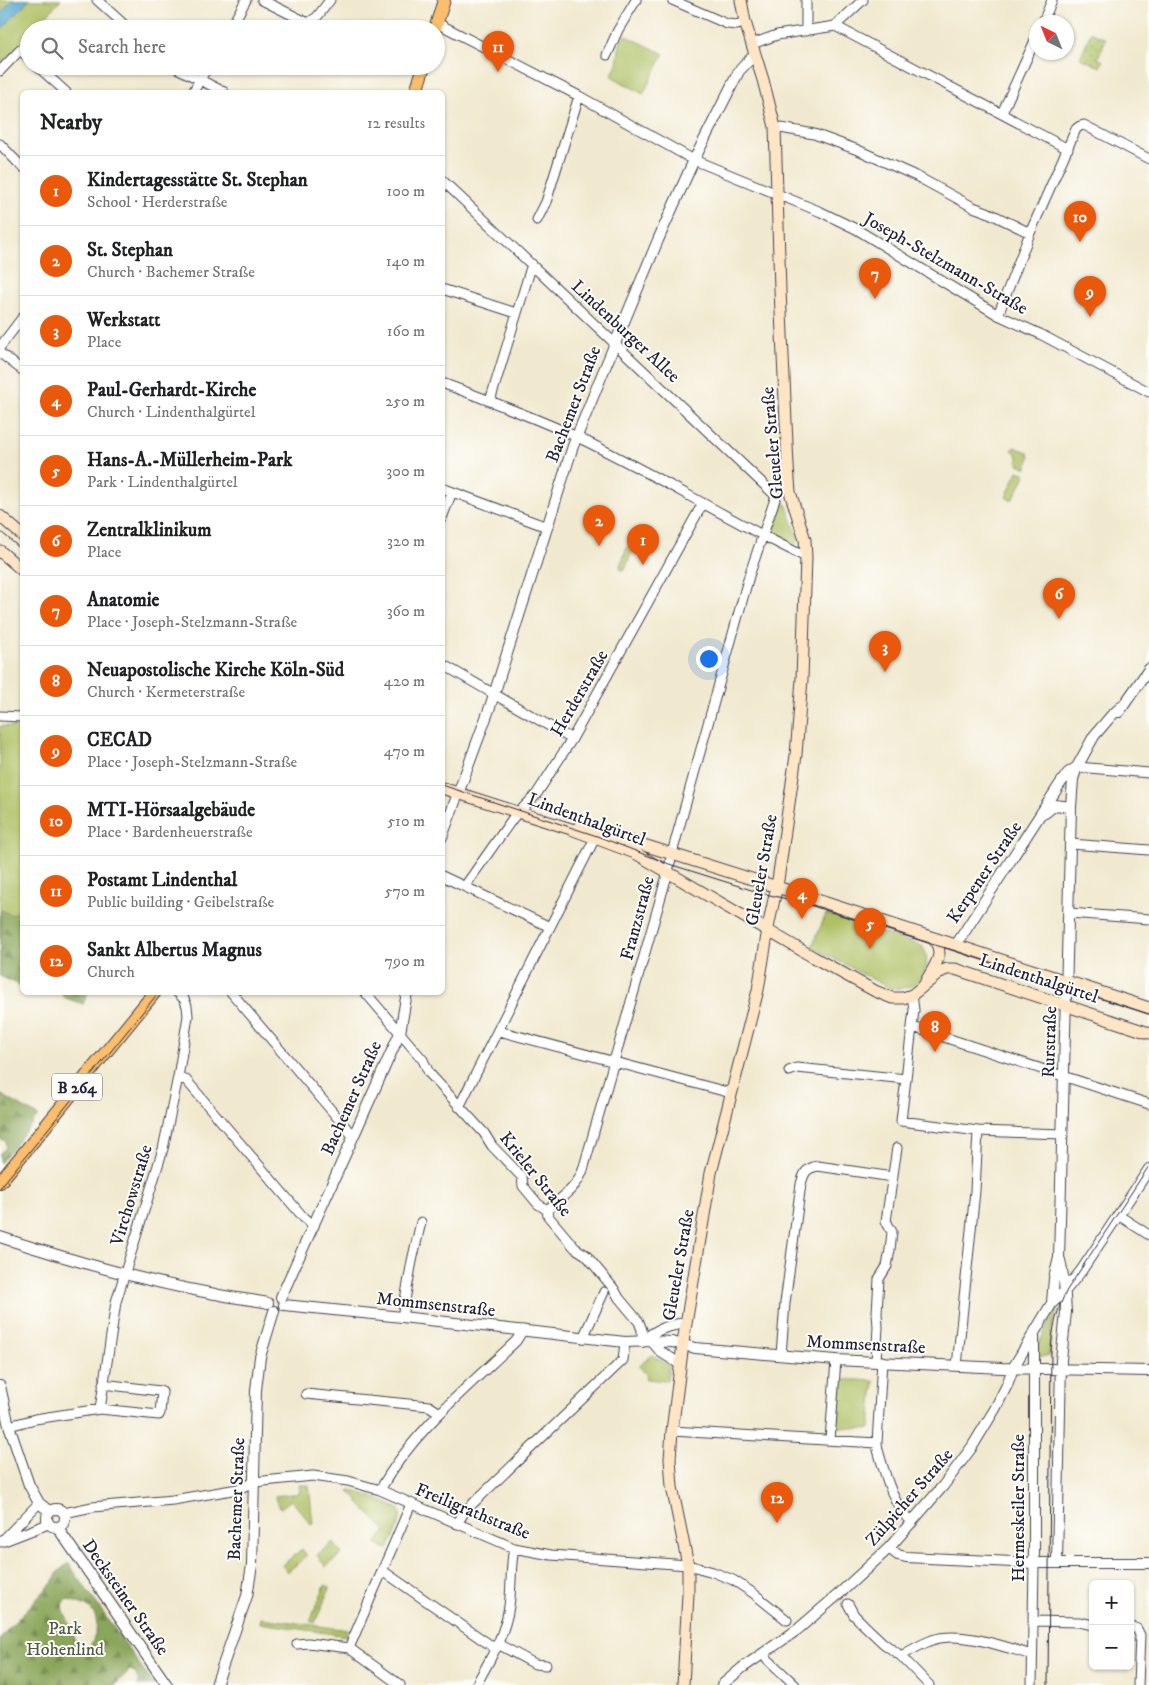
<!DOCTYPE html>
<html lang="en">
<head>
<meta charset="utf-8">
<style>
  body { margin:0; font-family:"IM FELL DW Pica",serif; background:#f2f2f2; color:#202124 }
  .controls { position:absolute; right:15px; bottom:15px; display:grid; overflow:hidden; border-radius:8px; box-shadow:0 1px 4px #0004 }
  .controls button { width:45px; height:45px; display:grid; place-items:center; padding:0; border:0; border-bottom:1px solid #e0e0e0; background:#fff; color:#202124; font:25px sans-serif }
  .compass { position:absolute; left:1029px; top:15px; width:45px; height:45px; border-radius:50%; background:#fff; box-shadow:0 1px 4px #0004; rotate:317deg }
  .you { position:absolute; left:708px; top:658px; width:18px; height:18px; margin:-12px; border:4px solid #fff; border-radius:50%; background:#1a73e8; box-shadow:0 0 0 8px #1a73e833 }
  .badge { display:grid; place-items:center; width:32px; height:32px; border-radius:50%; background:#ea580c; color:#fff; font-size:16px; font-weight:700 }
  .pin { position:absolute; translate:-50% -41px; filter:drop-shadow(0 1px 2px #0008) }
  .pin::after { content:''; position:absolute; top:26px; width:18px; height:15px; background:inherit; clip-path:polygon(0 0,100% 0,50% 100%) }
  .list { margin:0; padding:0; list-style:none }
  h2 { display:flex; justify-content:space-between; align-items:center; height:65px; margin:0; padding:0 20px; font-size:21px }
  h2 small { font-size:16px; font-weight:400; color:#757577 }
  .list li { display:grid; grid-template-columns:32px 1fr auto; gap:15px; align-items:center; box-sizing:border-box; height:70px; padding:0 20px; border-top:1px solid #e0e0e0 }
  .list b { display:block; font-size:19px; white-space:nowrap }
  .list p { margin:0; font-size:16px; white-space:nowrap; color:#757577 }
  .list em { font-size:16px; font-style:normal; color:#757577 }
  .icon { flex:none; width:28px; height:28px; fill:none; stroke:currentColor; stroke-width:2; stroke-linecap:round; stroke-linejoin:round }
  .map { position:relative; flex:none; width:1149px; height:1685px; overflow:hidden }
  .search { position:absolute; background:#fff; box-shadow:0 1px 4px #0004; left:20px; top:20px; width:425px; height:55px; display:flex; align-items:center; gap:12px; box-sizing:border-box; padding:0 18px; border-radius:28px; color:#757577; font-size:19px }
  .panel { position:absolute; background:#fff; box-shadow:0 1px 4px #0004; left:20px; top:90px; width:425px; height:905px; border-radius:8px }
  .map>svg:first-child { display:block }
</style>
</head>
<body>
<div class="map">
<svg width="1149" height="1685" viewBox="0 0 1149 1685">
  <defs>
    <pattern id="forest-firs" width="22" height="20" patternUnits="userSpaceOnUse" patternTransform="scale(1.25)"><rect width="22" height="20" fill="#8aa65a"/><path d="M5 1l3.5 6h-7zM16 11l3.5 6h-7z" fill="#70874c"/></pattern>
    <pattern id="garden-dots" width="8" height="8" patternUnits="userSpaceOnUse" patternTransform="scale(1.25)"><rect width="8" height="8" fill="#aec064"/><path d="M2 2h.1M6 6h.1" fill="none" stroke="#8d9c54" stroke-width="1.8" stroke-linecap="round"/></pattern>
  </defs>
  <rect width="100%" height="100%" fill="#fdfcf7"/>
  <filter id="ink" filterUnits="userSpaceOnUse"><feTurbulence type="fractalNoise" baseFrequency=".02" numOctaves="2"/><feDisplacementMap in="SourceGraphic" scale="10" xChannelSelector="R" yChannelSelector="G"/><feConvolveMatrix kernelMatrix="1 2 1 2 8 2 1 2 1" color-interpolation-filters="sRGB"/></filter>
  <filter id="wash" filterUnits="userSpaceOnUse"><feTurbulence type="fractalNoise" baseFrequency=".0096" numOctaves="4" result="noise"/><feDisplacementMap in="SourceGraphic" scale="20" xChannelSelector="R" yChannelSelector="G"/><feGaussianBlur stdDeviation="1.12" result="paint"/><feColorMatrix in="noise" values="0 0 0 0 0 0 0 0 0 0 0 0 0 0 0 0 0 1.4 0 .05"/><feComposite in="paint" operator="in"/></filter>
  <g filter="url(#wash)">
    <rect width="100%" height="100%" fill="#f1e9cf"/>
    <path fill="#aec064" stroke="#687150" d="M0,0H61L34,29H29V35L0,65Z
      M625,35L664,54L643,94L611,76L617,64L620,43Z
      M1014,447L1028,452L1030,456L1027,468L1018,464V456L1012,450Z
      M1018,471L1026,474L1013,499L1010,500L1006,497Z
      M786,503L799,541L795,545L770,532L779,504Z
      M629,546L633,547V550L625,569L621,570L620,566L627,547Z
      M0,726L22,727V986L0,976Z
      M826,914L922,946C932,960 925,981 909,987C902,989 896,988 889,988L812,947Z
      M1056,1308H1058L1051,1331L1050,1356H1037V1347Z
      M652,1355L669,1365L667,1381L646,1379L647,1375L639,1366Z
      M841,1379L874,1381L870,1429L837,1427Z
      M299,1485H309L313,1524L312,1525L291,1500L281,1508L276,1501L275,1496L300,1493Z
      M350,1490L370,1496L399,1509C404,1521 393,1538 388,1549L375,1544L386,1531L357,1502L359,1500L349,1491Z
      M333,1542L342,1554L326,1567L317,1555Z
      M302,1549L307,1556L287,1572L282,1565Z
      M325,1585L330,1587L315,1623L310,1621Z
      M261,1618L348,1630L347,1636L260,1623Z"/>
    <path fill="url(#forest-firs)" stroke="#56644a" fill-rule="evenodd" d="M1,910L11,915L20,910L22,911V986L0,976Z
      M60,993H88L83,1004L65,998Z
      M0,1094L38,1116L0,1163V1153L6,1148V1141L0,1139Z
      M68,1563L154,1685H137L139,1682L135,1672L130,1670L115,1685H0V1640L8,1629L52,1583L58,1572ZM67,1599C73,1602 81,1603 86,1606C103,1616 96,1636 89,1649L82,1652L75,1648C76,1632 66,1619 62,1604Z"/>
    <path fill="url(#garden-dots)" stroke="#687150" d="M1091,32L1106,39L1098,58L1103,61L1100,67L1080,58Z"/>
    <path fill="#54a7d0" stroke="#3b6486" d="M13,0H29L0,31V14Z"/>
  </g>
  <g filter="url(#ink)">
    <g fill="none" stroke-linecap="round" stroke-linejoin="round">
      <g stroke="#414051" stroke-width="11">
        <path id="minor" d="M97,0L129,29
          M262,0L308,23L317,17L330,0
          M672,0L727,24L737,25L745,22
          M806,0V31
          M1043,22L1052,0
          M437,23L579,96L694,160L821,212L856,229L998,315L1040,334L1149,392
          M835,26L1068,149
          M230,29L246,0
          M752,44L777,35L835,26L863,0
          M607,55L618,30L636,0
          M37,66L66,92
          M173,66L224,92
          M0,71L20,50L29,58
          M193,92L208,66
          M1002,113L1036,38
          M775,127L814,134L858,150L918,177L973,207L987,212L1030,233
          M0,144L22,167
          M442,180L776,496
          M537,220L546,202L579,96
          M442,289L516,313
          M998,315L1030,233L1076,129L1080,126L1084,125L1149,159
          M0,347L22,318
          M0,353L22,370
          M442,383C488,400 533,417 577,437C655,474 728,520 806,557
          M490,401L532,264
          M442,488L547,527
          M442,518L452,492
          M442,664L572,739
          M0,716L22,717
          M1077,767L1149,773
          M1071,844L1149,850
          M442,876L550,927
          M465,886L513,818L536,795L572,739L703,503
          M1069,913L1149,919
          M231,992L353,1136
          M365,992L423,1060L429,1073L484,1133L492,1146L522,1177L523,1186L538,1204L547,1210L548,1216L575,1248L586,1255L614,1289L619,1298L639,1322L642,1330V1342
          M912,995L914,1010L901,1121L978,1131L1063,1134
          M913,1027L1149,1104
          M499,1031L731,1093
          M789,1071L797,1068L906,1079
          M178,1077L186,1080L304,1218L314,1226
          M459,1107L595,838
          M547,1210C562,1197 576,1189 583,1170L666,879L674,846L749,576L776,496
          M1118,1215L1149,1235
          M402,1317L412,1261L421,1222
          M583,1338L604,1292
          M781,1355L785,1303L801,1184C804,1173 806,1168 818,1166L893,1177
          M876,1361L878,1327L877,1313L879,1279L887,1266L890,1250L892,1232L886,1221L897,1148
          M882,1361L877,1443L878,1450C885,1474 893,1506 912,1523
          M957,1366L975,1191L978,1131
          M306,1394L429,1406L440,1413
          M100,1409L116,1302L163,1149L178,1077L188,1016L187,1006L184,999L177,992
          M9,1426L35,1419L100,1409L159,1415L160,1413L162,1392L160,1391L103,1384
          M672,1431L877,1443
          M830,1440L836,1360
          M380,1490C412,1432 469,1386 516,1341L523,1330
          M64,1513L92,1507L173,1500L238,1489L254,1482L313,1476L348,1481L380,1490L514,1548L551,1555L688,1565L713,1572L733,1580L753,1593L787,1620
          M457,1524L465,1511L623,1360L625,1342
          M4,1541L48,1524
          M1,1542L39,1503
          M383,1571L496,1649
          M848,1604L854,1615L864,1625L883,1643L901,1656L929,1685
          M1033,1621L1079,1622L1093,1625
          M1130,1626L1137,1629L1140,1635L1138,1685
          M297,1644L308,1643L349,1648L400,1685
          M498,1644L535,1664L546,1665
          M349,1648L411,1504
          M762,1654L795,1685
          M901,1656C911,1650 922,1644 932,1640C961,1630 1004,1647 1032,1655
          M476,1685C490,1660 505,1635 509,1606C512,1587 510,1567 514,1548
          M1032,1685L1034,1563"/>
      </g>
      <g stroke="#414051" stroke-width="12">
        <path id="tertiary" d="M1119,712L1149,669
          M1045,813L1055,805L1071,807
          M442,837L490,707L573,446L599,382L658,240L694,160L739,71L755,54
          M956,945L1060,784L1068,773L1077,767L1094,736L1111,716L1121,707
          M0,1237C70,1260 142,1281 215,1294C232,1298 250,1299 268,1303
          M281,1297L400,1033L407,992
          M1052,1303L1054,1278L1059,1258L1071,807L1073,779L1077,767
          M284,1305L402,1317L625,1342L652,1341L672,1342L695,1348L836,1360L1002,1368L1149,1371
          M652,1341L661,1352L680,1364
          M642,1342C657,1328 667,1326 686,1323
          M0,1386L9,1426L29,1485L39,1503L49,1511
          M47 1518a9 9 0 1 1 18 0a9 9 0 1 1-18 0Z
          M57,1527L167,1685
          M889,1548L898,1555L906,1557L1034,1563H1149
          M1034,1563V1333
          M1057,1563L1061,1360L1066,1312L1064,1281L1060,1260
          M216,1685L247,1596L252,1565L256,1390L260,1357L274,1311
          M722,1685L742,1668L797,1630L840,1593L889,1548L943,1486L972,1447L995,1409L1007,1385L1013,1368L1052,1303L1064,1292L1081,1271L1149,1169"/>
      </g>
      <g stroke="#414051" stroke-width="13">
        <path id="secondary" d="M0,516L22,535
          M0,551L22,570
          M442,788L571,829L635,853L813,957L875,991L892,998H903L912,995L942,971L947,969H955L1149,1033
          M580,825L777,887L1149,1008
          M926,981C935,965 946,954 933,938
          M683,1685L688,1594V1565L672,1487L670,1459L672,1431L684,1336L711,1173L758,990L769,923L778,880L796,755L802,679L806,557L805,540L790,492L788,466L780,290L775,127L763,80L745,22L741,0"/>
      </g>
      <g stroke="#414051" stroke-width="14">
        <path id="primary" d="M435,29L444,0
          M416,92L424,66
          M0,1182L155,992"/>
      </g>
      <use href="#minor" stroke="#fff" stroke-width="9"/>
      <use href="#tertiary" stroke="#fff" stroke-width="10"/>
      <use href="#secondary" stroke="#fde5c5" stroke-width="11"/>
      <use href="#primary" stroke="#fabe6d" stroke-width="12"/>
      <path stroke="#22223b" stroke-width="1" d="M0,531L22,550
        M442,785L597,836L669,864L761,893L800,902L931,944L953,950L1149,1014
        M0,1188L159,992
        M1048,1685L1051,1351C1052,1329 1057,1309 1067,1290L1149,1166"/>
    </g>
  </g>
  <g text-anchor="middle" stroke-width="4" stroke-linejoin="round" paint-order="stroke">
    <rect fill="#fdfcf7" stroke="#646373" stroke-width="1" x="52" y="1073.5" width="50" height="27" rx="4"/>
    <g font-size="16" font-weight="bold" fill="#22223b">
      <text x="77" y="1093">B 264</text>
    </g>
    <g font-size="18" fill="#22223b" stroke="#fdfcf7">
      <text transform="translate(946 263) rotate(30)" y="6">Joseph-Stelzmann-Straße</text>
      <text transform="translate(626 331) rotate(43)" y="6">Lindenburger Allee</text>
      <text transform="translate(573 404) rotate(-69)" y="6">Bachemer Straße</text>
      <text transform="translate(772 443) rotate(-95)" y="6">Gleueler Straße</text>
      <text transform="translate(579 693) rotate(-60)" y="6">Herderstraße</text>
      <text transform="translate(587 819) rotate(20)" y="6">Lindenthalgürtel</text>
      <text transform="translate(761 870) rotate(-80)" y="6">Gleueler Straße</text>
      <text transform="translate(984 872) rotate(-56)" y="6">Kerpener Straße</text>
      <text transform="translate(637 918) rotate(-75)" y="6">Franzstraße</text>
      <text transform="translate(1039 978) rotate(18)" y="6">Lindenthalgürtel</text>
      <text transform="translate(1049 1042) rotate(-88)" y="6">Rurstraße</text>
      <text transform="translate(351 1098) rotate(-66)" y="6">Bachemer Straße</text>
      <text transform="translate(536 1174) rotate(51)" y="6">Krieler Straße</text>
      <text transform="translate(131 1195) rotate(-73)" y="6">Virchowstraße</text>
      <text transform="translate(678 1265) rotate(-80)" y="6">Gleueler Straße</text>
      <text transform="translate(436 1304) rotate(6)" y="6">Mommsenstraße</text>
      <text transform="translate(866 1344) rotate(3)" y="6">Mommsenstraße</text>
      <text transform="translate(909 1497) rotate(-49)" y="6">Zülpicher Straße</text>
      <text transform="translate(236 1499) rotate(-88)" y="6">Bachemer Straße</text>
      <text transform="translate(1018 1508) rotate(-90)" y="6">Hermeskeiler Straße</text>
      <text transform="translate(473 1511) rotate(22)" y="6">Freiligrathstraße</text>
      <text transform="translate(126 1597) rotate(55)" y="6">Decksteiner Straße</text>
    </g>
    <g font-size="18" fill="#535949" stroke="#fdfcf7">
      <text x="65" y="1634">Park<tspan x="65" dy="21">Hohenlind</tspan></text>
    </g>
  </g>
</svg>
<div class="controls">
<button>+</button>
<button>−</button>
</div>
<svg class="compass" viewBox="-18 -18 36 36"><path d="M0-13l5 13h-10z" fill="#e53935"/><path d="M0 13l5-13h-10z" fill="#757577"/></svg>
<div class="you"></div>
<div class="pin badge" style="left:643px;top:565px">1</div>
<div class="pin badge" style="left:599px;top:546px">2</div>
<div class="pin badge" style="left:885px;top:672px">3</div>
<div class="pin badge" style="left:802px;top:919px">4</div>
<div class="pin badge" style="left:870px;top:949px">5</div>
<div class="pin badge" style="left:1059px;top:619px">6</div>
<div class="pin badge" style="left:875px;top:299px">7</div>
<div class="pin badge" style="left:935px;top:1052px">8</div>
<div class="pin badge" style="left:1090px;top:317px">9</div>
<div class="pin badge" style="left:1080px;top:242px">10</div>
<div class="pin badge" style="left:498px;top:72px">11</div>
<div class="pin badge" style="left:777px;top:1523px">12</div>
<div class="search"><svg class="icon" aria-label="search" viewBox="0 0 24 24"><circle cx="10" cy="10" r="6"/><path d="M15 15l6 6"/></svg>Search here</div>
<section class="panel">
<h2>Nearby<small>12 results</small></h2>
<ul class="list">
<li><span class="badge">1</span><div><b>Kindertagesstätte St. Stephan</b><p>School · Herderstraße</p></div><em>100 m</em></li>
<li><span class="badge">2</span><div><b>St. Stephan</b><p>Church · Bachemer Straße</p></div><em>140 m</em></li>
<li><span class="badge">3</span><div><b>Werkstatt</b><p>Place</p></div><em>160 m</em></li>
<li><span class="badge">4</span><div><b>Paul-Gerhardt-Kirche</b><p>Church · Lindenthalgürtel</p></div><em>250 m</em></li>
<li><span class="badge">5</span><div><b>Hans-A.-Müllerheim-Park</b><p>Park · Lindenthalgürtel</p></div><em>300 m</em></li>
<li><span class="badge">6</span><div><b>Zentralklinikum</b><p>Place</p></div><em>320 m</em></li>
<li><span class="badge">7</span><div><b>Anatomie</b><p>Place · Joseph-Stelzmann-Straße</p></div><em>360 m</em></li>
<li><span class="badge">8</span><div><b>Neuapostolische Kirche Köln-Süd</b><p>Church · Kermeterstraße</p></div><em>420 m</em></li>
<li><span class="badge">9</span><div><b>CECAD</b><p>Place · Joseph-Stelzmann-Straße</p></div><em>470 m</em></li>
<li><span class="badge">10</span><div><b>MTI-Hörsaalgebäude</b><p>Place · Bardenheuerstraße</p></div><em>510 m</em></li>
<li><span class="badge">11</span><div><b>Postamt Lindenthal</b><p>Public building · Geibelstraße</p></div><em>570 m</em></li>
<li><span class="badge">12</span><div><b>Sankt Albertus Magnus</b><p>Church</p></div><em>790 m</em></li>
</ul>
</section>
</div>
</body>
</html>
